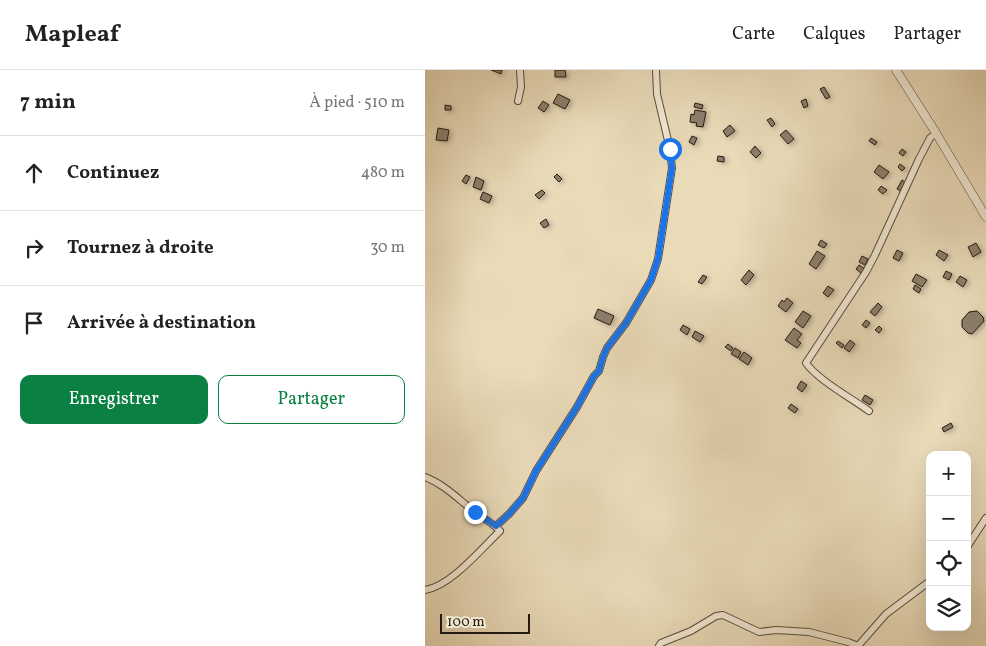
<!DOCTYPE html>
<html lang="fr">
<head>
<meta charset="utf-8">
<style>
  body { margin:0; font-family:Vollkorn,serif; background:#f6f6f6; color:#222 }
  .controls { position:absolute; right:15px; bottom:15px; display:grid; overflow:hidden; border-radius:10px; box-shadow:0 5px 20px #0002 }
  .controls button { width:45px; height:45px; display:grid; place-items:center; padding:0; border:0; border-bottom:1px solid #e0e0e0; background:#fff; color:#222; font:25px sans-serif }
  .scale { position:absolute; left:15px; bottom:12px; width:90px; box-sizing:border-box; padding-left:5px; border:2px solid #261b14; border-top:0; font-size:14px; line-height:18px; white-space:nowrap; color:#261b14; -webkit-text-stroke:4px #f1e7d1; paint-order:stroke }
  .stop { position:absolute; width:15px; height:15px; margin:-11px; border:4px solid #1a73e8; border-radius:50%; background:#fff }
  .stop.end { background:#1a73e8; border-color:#fff; box-shadow:0 1px 5px #0008 }
  .list { margin:0; padding:0; list-style:none }
  h2 { display:flex; justify-content:space-between; align-items:center; height:65px; margin:0; padding:0 20px; font-size:21px }
  h2 small { font-size:16px; font-weight:400; color:#767676 }
  .list li { display:grid; grid-template-columns:32px 1fr auto; gap:15px; align-items:center; box-sizing:border-box; height:75px; padding:0 20px; border-top:1px solid #e0e0e0 }
  .list b { display:block; font-size:19px; white-space:nowrap }
  .list em { font-size:16px; font-style:normal; color:#767676 }
  .actions { display:flex; gap:10px; padding:15px 20px }
  .actions a { flex:1; padding:11px 0; border:1px solid #0b8043; border-radius:10px; text-align:center; font-size:18px; color:#0b8043 }
  .actions .main { background:#0b8043; color:#fff }
  .icon { flex:none; width:28px; height:28px; fill:none; stroke:currentColor; stroke-width:2; stroke-linecap:round; stroke-linejoin:round }
  .map { position:relative; flex:none; width:561px; height:576px; overflow:hidden }
  header { display:flex; align-items:center; gap:30px; box-sizing:border-box; height:70px; padding:0 25px; background:#fff; border-bottom:1px solid #e0e0e0 }
  header strong { font-size:24px }
  nav { display:flex; gap:28px; margin-inline-start:auto; font-size:18px }
  main { display:flex }
  aside { flex:1; background:#fff }
  .map>svg:first-child { display:block }
</style>
</head>
<body>
<header>
<strong>Mapleaf</strong>
<nav><a>Carte</a><a>Calques</a><a>Partager</a></nav>
</header>
<main>
<aside>
<h2>7 min<small>À pied · 510 m</small></h2>
<ul class="list">
<li><svg class="icon" aria-label="ahead" viewBox="0 0 24 24"><path d="M12 20V5M6 11l6-6 6 6"/></svg><div><b>Continuez</b></div><em>480 m</em></li>
<li><svg class="icon" aria-label="right" viewBox="0 0 24 24"><path d="M7 20v-9h11M14 6l5 5-5 5"/></svg><div><b>Tournez à droite</b></div><em>30 m</em></li>
<li><svg class="icon" aria-label="arrive" viewBox="0 0 24 24"><path d="M6 21V4h12l-3 4 3 4H6"/></svg><div><b>Arrivée à destination</b></div></li>
</ul>
<div class="actions"><a class="main">Enregistrer</a><a>Partager</a></div>
</aside>
<div class="map">
<svg width="561" height="576" viewBox="0 0 561 576">
  <defs>
    <filter id="shadow"><feDropShadow dx="2.5" dy="1.5" stdDeviation="2.5" flood-color="#0004"/></filter>
  </defs>
  <rect width="100%" height="100%" fill="#e9dab8"/>
  <filter id="stains"><feTurbulence type="fractalNoise" baseFrequency=".004" numOctaves="4"/><feColorMatrix values="0 0 0 0 .2 0 0 0 0 .09 0 0 0 0 .02 0 0 0 .5 -.17"/></filter>
  <radialGradient id="worn" r=".72"><stop offset=".6" stop-color="#630" stop-opacity="0"/><stop offset="1" stop-color="#630" stop-opacity=".3"/></radialGradient>
  <path fill="#8b7e69" stroke="#261b14" filter="url(#shadow)" d="M66,0H77L76,4Z
    M130,0H140L141,7H130Z
    M399,17L405,27L401,29L395,19Z
    M133,24L145,30L140,39L128,33Z
    M381,29L383,36L379,38L376,31Z
    M118,31L124,35L119,42L113,38Z
    M270,33L278,35L277,39L269,37Z
    M20,35L26,36V40H20Z
    M270,40L281,42L278,57L271,56L272,53L265,52L266,44L269,45Z
    M346,48L350,54L347,57L342,50Z
    M305,55L310,61L302,67L298,61Z
    M13,58L24,60L22,71L11,70Z
    M361,60L369,69L363,74L355,65Z
    M267,66L272,68L269,75L264,72Z
    M446,68L452,72L450,75L444,71Z
    M330,76L336,83L331,88L325,82Z
    M477,79L481,82L478,86L474,83Z
    M293,86L299,87V92L292,91Z
    M475,94L480,98L477,101L473,97Z
    M454,95L464,102L458,109L449,102Z
    M132,104L137,109L134,112L129,107Z
    M41,105L45,107L41,114L37,111Z
    M51,107L59,111L56,120L48,117Z
    M477,110L480,112L476,121L472,119Z
    M456,116L462,120L458,124L453,120Z
    M117,120L120,123L114,129L110,125Z
    M58,122L67,126L64,133L55,129Z
    M121,149L124,155L119,158L115,153Z
    M396,170L402,174L399,178L393,175Z
    M551,173L556,182L548,187L543,177Z
    M472,180L478,183L474,191L468,188Z
    M514,180L523,185L519,191L511,185Z
    M392,181L400,186L391,199L384,194Z
    M437,186L443,189L440,195L434,192Z
    M434,195L440,199L436,203L431,199Z
    M324,200L329,205L321,215L316,210Z
    M521,201L527,204L524,210L518,207Z
    M491,204L502,210L497,217L487,211Z
    M278,205L282,207L277,214L273,212Z
    M535,206L542,210L538,217L531,212Z
    M490,215L496,219L494,223L488,219Z
    M403,216L409,220L403,227L398,223Z
    M362,228L368,233L361,242L353,236L357,230L359,232Z
    M453,233L457,237L450,246L445,242Z
    M173,239L189,246L185,255L169,248Z
    M378,241L386,246L378,258L370,252Z
    M552,241L558,247L559,251L547,264L543,263L537,257V250L544,242Z
    M441,250L445,253L441,258L437,255Z
    M258,255L265,259L262,265L255,260Z
    M454,256L457,259L454,263L450,260Z
    M369,258L377,264L372,270L376,273L372,278L360,270Z
    M270,261L279,266L275,272L267,267Z
    M425,270L430,274L424,282L419,278Z
    M413,271L419,275L417,278L411,273Z
    M303,274L308,278L306,281L300,277Z
    M310,278L316,282L313,288L306,284Z
    M319,282L327,288L323,295L314,289Z
    M376,311L382,315L377,322L372,318Z
    M440,325L448,330L445,335L437,330Z
    M366,334L373,339L370,343L363,338Z
    M526,353L528,357L519,362L517,358Z"/>
  <g fill="none" stroke-linecap="round" stroke-linejoin="round">
    <g stroke="#574b3d" stroke-width="8">
      <path id="minor" d="M93,31L96,17L95,0
        M444,341C426,328 393,310 381,293L441,202L450,185L494,89L505,68L511,63
        M0,407C19,414 33,429 50,442C58,448 68,453 75,461C56,479 26,516 0,520
        M71,456L84,444L98,428L111,401L152,337L169,306L174,301L178,287L182,278L201,253L226,210L233,189L247,98L245,79L232,24L231,0
        M542,477L561,448
        M234,576L236,573L266,561L291,546L298,545L334,562L351,560L384,562L423,572L433,576
        M433,576L461,544L505,511"/>
    </g>
    <g stroke="#574b3d" stroke-width="9">
      <path id="tertiary" d="M471,0L511,63L561,147"/>
    </g>
    <use href="#minor" stroke="#f1e7d1" stroke-width="6"/>
    <use href="#tertiary" stroke="#f1e7d1" stroke-width="8"/>
  </g>
  <g fill="none" stroke-linecap="round" stroke-linejoin="round">
    <path stroke="#1a73e8" stroke-width="6" d="M50,442L71,456L84,444L98,428L111,401L152,337L169,306L174,301L178,287L182,278L201,253L226,210L233,189L247,98L245,79"/>
  </g>
  <rect width="100%" height="100%" filter="url(#stains)"/>
  <rect width="100%" height="100%" fill="url(#worn)"/>
</svg>
<div class="controls">
<button>+</button>
<button>−</button>
<button><svg class="icon" aria-label="locate" viewBox="0 0 24 24"><circle cx="12" cy="12" r="6"/><path d="M12 2v4M12 18v4M2 12h4M18 12h4"/></svg></button>
<button><svg class="icon" aria-label="layers" viewBox="0 0 24 24"><path d="M12 4l9 5-9 5-9-5zM3 14l9 5 9-5"/></svg></button>
</div>
<div class="scale">100 m</div>
<div class="stop" style="left:245px;top:79px"></div>
<div class="stop end" style="left:50px;top:442px"></div>
</div>
</main>
</body>
</html>
